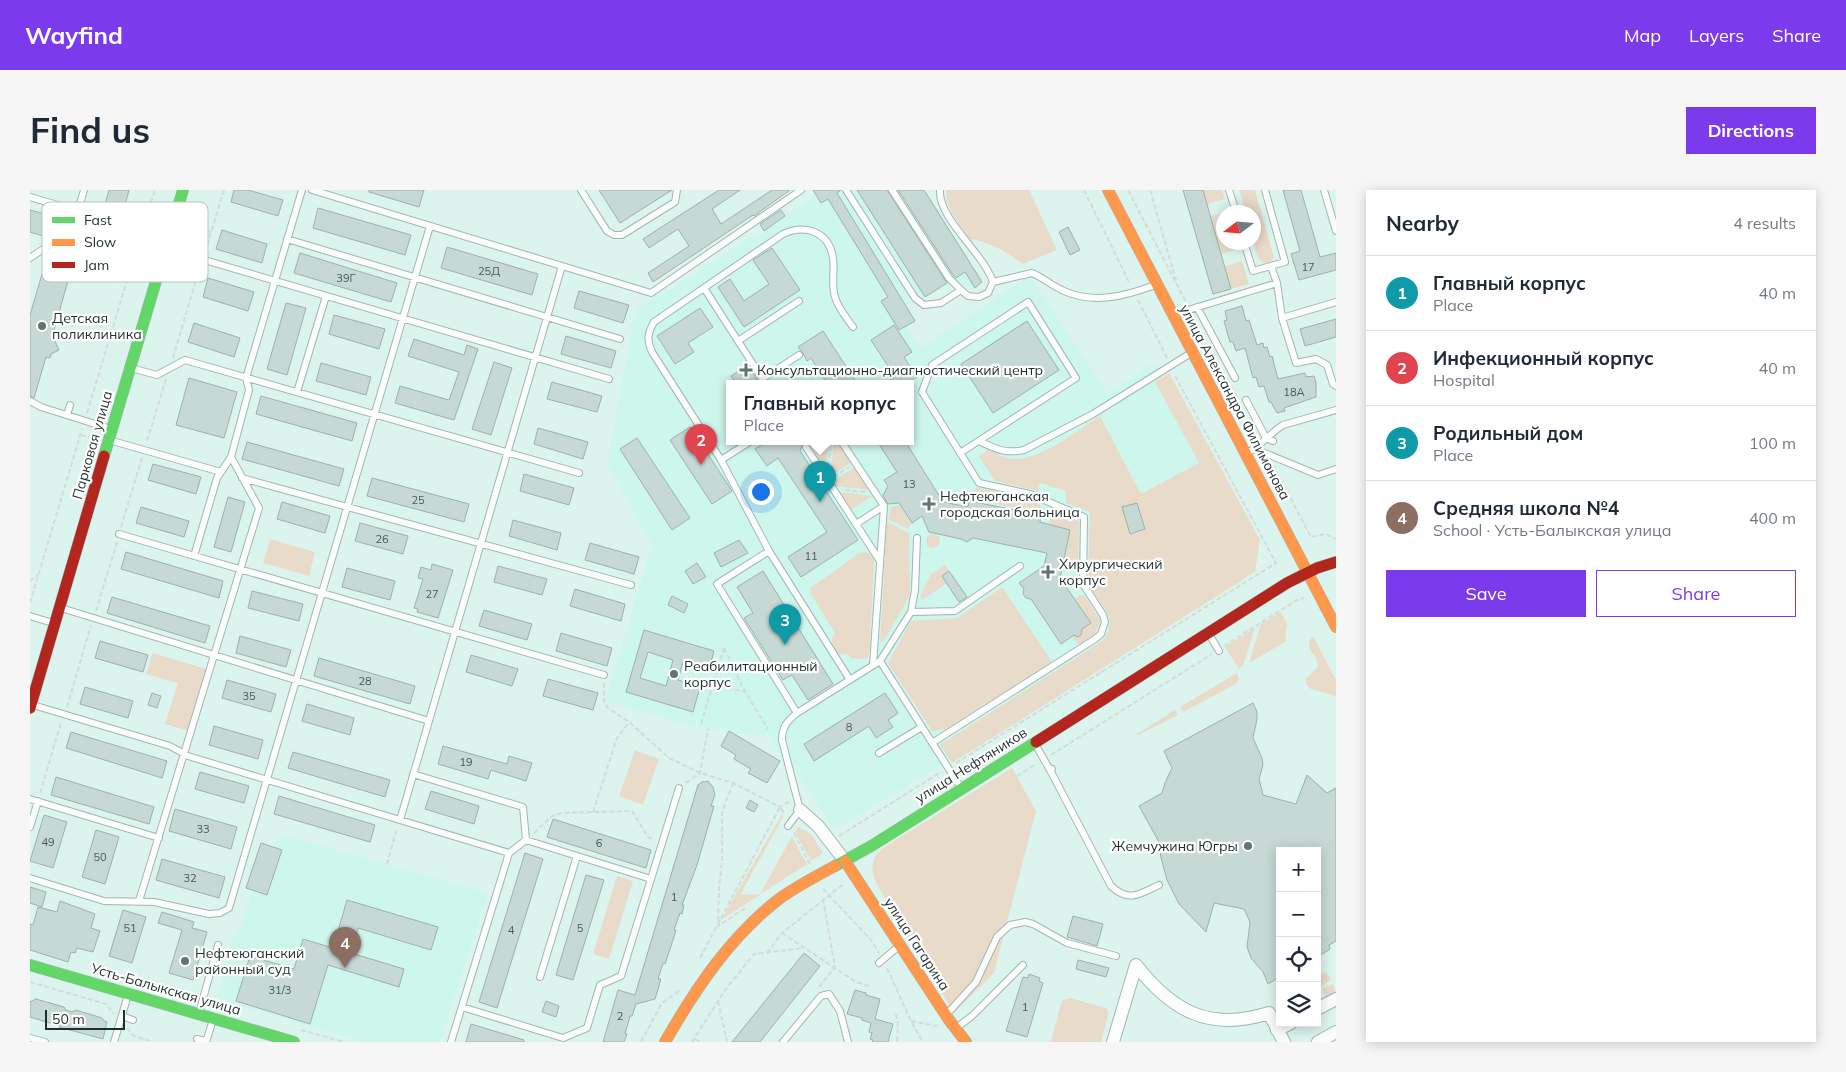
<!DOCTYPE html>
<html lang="en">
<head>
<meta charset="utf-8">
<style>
  body { margin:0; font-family:Mulish,sans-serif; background:#f6f6f7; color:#1f2937 }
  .controls { position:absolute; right:15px; bottom:15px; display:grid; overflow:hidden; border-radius:0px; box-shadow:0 2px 12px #0003 }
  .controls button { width:45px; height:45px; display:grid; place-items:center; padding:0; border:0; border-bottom:1px solid #e0e1e3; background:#fff; color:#1f2937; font:25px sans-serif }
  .compass { position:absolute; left:1186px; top:15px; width:45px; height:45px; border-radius:50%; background:#fff; box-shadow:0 2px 12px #0003; rotate:254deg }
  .scale { position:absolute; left:15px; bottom:12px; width:80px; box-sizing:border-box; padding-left:5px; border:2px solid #1e2f2c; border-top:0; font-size:14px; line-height:18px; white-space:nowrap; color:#1e2f2c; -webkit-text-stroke:4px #fff; paint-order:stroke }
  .you { position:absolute; left:730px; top:301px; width:18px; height:18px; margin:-12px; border:4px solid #fff; border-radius:50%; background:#1a73e8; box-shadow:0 0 0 8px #1a73e833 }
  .badge { display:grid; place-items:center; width:32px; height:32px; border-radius:50%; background:#7c3aed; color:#fff; font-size:16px; font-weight:700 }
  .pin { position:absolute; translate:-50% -41px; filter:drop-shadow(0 1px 2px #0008) }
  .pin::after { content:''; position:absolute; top:26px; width:18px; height:15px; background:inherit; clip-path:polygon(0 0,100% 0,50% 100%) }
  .popup { position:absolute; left:696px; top:190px; width:188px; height:65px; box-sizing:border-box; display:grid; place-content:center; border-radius:0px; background:#fff; filter:drop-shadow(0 1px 4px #0005); font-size:16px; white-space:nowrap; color:#747a83 }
  .popup b { font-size:19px; color:#1f2937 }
  .popup::after { content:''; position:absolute; left:50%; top:100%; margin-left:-10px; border:10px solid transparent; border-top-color:#fff }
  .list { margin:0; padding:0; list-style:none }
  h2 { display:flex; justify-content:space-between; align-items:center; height:65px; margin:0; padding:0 20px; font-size:21px }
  h2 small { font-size:16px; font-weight:400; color:#747a83 }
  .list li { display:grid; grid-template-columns:32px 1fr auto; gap:15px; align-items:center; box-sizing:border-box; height:75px; padding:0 20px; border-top:1px solid #e0e1e3 }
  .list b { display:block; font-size:19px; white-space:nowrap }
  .list p { margin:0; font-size:16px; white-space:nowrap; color:#747a83 }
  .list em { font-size:16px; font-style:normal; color:#747a83 }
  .actions { display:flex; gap:10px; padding:15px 20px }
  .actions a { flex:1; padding:11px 0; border:1px solid #7c3aed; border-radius:0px; text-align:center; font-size:18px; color:#7c3aed }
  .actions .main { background:#7c3aed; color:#fff }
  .icon { flex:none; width:28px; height:28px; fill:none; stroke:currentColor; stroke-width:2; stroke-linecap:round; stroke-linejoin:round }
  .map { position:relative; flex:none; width:1306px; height:852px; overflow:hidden; border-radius:0px }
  header { display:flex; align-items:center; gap:30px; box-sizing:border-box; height:70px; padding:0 25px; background:#7c3aed; color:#fff }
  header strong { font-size:24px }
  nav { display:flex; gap:28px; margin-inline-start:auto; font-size:18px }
  .intro { display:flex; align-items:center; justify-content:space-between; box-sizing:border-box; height:120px; padding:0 30px }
  h1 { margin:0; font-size:35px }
  .button { padding:12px 22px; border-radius:0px; background:#7c3aed; color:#fff; font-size:18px; font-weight:700 }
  main { display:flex; gap:30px; padding:0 30px }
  aside { flex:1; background:#fff; border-radius:0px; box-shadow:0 2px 12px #0003 }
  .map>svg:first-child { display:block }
</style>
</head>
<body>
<header>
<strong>Wayfind</strong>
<nav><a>Map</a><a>Layers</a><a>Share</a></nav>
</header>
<div class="intro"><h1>Find us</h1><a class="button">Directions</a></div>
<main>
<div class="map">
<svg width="1306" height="852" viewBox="0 0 1306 852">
  <rect width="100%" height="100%" fill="#dcf4ee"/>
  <path fill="#cdf6ec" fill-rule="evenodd" d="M783,0H894L952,92L945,98L913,96L895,107L876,115L885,131L876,136L890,158L1000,86L1078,203L1125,172L1219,355L1211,391L922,573L920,570L804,640L768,584L750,567L739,547L663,537L575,511L622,355L577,273L604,128L611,114L616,115L627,103L641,99L717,48L727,47L786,4ZM700,193H880V251H700Z
    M252,645L458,703L410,852H334L187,809L204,745L207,746L223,700L238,705L252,661L242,657Z"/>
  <path fill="#e9dbca" d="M916,0H999L1027,60L993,74C978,63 959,51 940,49C929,34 916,19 916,0Z
    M1173,0H1192L1195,9L1177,14Z
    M1209,0H1225L1243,64L1244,67L1240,72L1233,73C1220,62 1224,37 1224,22H1216Z
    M1194,23V52L1207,53L1209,59L1191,64L1180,26Z
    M1212,71L1219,94L1201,99L1195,76Z
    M1139,183L1230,350L1225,382L922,573L910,555L1072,451C1094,424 1064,414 1058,390L1060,322L1036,313V301L1010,293L1008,301L965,291L949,266L958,260C966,264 974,268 984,269C1009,271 1048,240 1070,226L1111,304L1169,273L1125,192Z
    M797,251H800L795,280L783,260Z
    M804,251H808L822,272L800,287Z
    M825,277L840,300L806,296L803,291Z
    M948,298L1007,311L1011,317L1010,323L934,307Z
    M809,302L842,306L821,320Z
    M869,315L881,334L878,339L858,329L861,317Z
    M1023,320L1049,331L1048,378L1041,373L1034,372L1040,340L1021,336L1019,334Z
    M857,332L879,343L880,405L854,451L850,452Z
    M896 351a7 7 0 1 1 14 0a7 7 0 1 1-14 0Z
    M240,349L285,362L279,386L233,373Z
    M837,362L843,367L844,373L839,465L835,469L821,468L819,465L809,464L803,457L802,448L805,443L781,404L780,398L830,363Z
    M915,375L919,381L912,386L917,393L892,410L890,407L901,384Z
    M972,397L1022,472L916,539L902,541L858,473L881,431L927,428Z
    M1051,405H1054L1070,430L1066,443L1048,455L1042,446L1045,444L1048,447L1051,445L1050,441L1059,434L1060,432L1045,409Z
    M1251,422L1257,434L1255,452L1219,473L1231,434Z
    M1225,438L1213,476L1209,479L1195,457Z
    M1283,446L1306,490V506L1281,499L1276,494V488L1288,477C1289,464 1271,459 1283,446Z
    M123,463L176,479L158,541L135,534L148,493L116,484Z
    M1207,483L1209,489L1206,494L1153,522L1150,517Z
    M1145,520L1148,525L1108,545L1107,544Z
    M605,560L629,569L613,615L589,606Z
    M982,578L1006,621L964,783L924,823L846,693C840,679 841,668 853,658Z
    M752,624L753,627L710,705L730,704L762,646L777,674L691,730Z
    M768,637L781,644L793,663L781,671L765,642Z
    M587,686L603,691L579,769L563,764Z
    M1296,782L1301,790L1291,796L1287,787Z
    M1303,794L1306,803L1297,808L1292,799Z
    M1040,808L1075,818L1078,820V826L1071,852H1021L1031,813L1033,810Z"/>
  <path fill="#c6d9d5" stroke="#9db0ac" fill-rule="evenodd" d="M79,0H99L93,23L74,17Z
    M204,0H218L253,10L248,26L201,12Z
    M339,0H394L389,17L339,2Z
    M569,0H642L590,33Z
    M689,0H710L682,19L691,34L742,0H760L724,26L723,25L623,92L618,83L659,56L648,39L619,58L613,49Z
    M783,0H811L807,3L885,131L869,140L851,111L858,107L798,9L791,13Z
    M827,0H857L917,93L895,107Z
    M868,0H894L952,92L945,98L935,82L926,88L923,85Z
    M1153,0H1173L1201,99L1183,104Z
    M1253,0H1271L1290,67L1306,63V80L1269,90L1261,64L1270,61Z
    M288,18L381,45L375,65L283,38Z
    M0,20L22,26L16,47L0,42Z
    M751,20L755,26L734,41L730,34Z
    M31,32L65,41L56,73L44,70L22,147L26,148L25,151L29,160L21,164L20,168L16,167L4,208L0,206V125L15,74L19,75Z
    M1038,37L1050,60L1040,65L1029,42Z
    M192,40L237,54L232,73L186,59Z
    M417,57L508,84L502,105L411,78Z
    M742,58L770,100L714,137L688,97L700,89L714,111L739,94L723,70Z
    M270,63L367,93L361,112L264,83Z
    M178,88L224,102L218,121L173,107Z
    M549,101L599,115L593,133L544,118Z
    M256,113L276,118L257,185L237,179Z
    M1212,116L1216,131L1219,130L1227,155L1233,153L1234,158L1237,157L1240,167L1242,166L1248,189L1275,183L1276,187L1284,186L1286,193V207L1254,218L1255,221L1247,223L1241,212H1239L1234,196L1229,197L1226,187L1223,188L1215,158L1206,161L1203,152H1200L1194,131L1197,130L1195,121Z
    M670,118L683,137L658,153L664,162L645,174L627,146Z
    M304,125L355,139L349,159L299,144Z
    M1306,129V147L1275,156L1270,139Z
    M997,131L1029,180L963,223L931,174Z
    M164,133L210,148L204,167L158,152Z
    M864,135L882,162L874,167L887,187L878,193H855L865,187L841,150Z
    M793,141L827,193H797L781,168L777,171L773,163L768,157Z
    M536,146L586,161L581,178L531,164Z
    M384,149L434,165L437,155L448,159L424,230L365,213L370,196L419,210L429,182L378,166Z
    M464,172L482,178L461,245L442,239Z
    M291,173L341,187L336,205L286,191Z
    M718,175L729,193H706L701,186Z
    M159,188L207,202L194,248L146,235Z
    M522,192L572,206L567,222L517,209Z
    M231,206L327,233L322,251L226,224Z
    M660,237L702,301L682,314L640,250Z
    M508,238L558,252L553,269L504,254Z
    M607,248L660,328L642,340L590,259Z
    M738,251H786L780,255L776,252L773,253L770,261L828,350L771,387L758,367L797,342L748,268L737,276L725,259Z
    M847,251H875L913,312L938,317L939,311L1011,325L1010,332L1040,340L1030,388L1061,433L1052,439L1051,445L1048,447L1044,445L1031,454L1001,409L996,408L993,404L994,399L989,393L1014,376L1017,363L943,348L937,352L931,349L899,342L892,326L882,333L869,313L858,314L853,305L858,296L854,290L867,282Z
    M217,252L314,279L309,296L212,269Z
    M123,274L171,287L166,304L118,290Z
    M494,284L544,298L539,315L490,301Z
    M342,288L439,314L434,332L337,306Z
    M198,307L215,312L201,362L184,357Z
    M252,312L300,326L295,343L247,329Z
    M1107,313L1115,339L1100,344L1092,317Z
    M111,317L159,331L154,347L106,333Z
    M483,330L531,343L527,360L479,346Z
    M330,333L378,346L373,364L325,351Z
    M709,350L718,363L691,377L684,363Z
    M560,353L609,367L604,384L555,370Z
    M96,362L193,391L189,408L91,379Z
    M667,373L676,387L663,394L655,381Z
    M402,374L423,380L408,428L387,422L388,419L384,418L393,389L388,388L391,377L401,380Z
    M468,376L517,389L512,405L464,392Z
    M317,378L365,391L360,410L312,397Z
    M733,381L803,494L778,510L762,485L753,490L714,428L723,423L707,397Z
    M919,381L937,407L929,412L912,386Z
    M545,399L595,414L591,431L540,416Z
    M222,401L273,414L269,431L218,418Z
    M642,406L658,414L654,423L638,415Z
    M82,407L180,436L175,453L77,423Z
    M454,420L502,434L497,450L449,436Z
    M614,440L684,461L679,480L653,472L648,490L670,497L663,522L596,502ZM618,462L643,470L636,496L610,488Z
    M531,443L582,458L577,476L526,461Z
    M210,446L261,460L256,477L206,463Z
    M70,451L118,465L113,482L65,468Z
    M441,465L488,479L482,496L436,482Z
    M289,468L385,496L380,514L284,486Z
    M518,489L568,503L563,520L513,506Z
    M197,490L246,504L241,522L192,508Z
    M55,497L103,511L98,528L50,514Z
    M122,503L131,506L127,518L118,515Z
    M855,503L868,523L858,530L863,537L846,548L839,536L784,571L774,554Z
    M1223,513L1227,522V529L1223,548L1232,568L1233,575L1229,589L1233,605L1266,614L1277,585L1297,603L1306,598V751L1299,755L1300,759L1287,767V661H1250V787L1238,794L1233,782L1221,768L1217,757L1220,732L1214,719L1184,713L1176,742L1149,714L1137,690L1131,668L1129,652L1109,616L1132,603L1135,593L1142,578L1134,561Z
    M277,514L324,528L320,545L272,531Z
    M184,536L233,550L228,569L179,555Z
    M699,541L750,571L737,593L718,583L721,579L704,569L706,565L691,556Z
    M41,542L137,571L132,588L36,558Z
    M413,556L477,574L479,566L502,573L496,591L461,580L458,589L408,574Z
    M263,562L360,590L355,607L258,578Z
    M170,582L219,596L214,613L165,599Z
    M26,587L124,617L119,634L21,605Z
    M678,591L683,597L685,605L681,616H684L667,675L652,715H654L652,724L650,723L644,740H646L643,750L635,774L633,773L628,789H631L625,809L606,814L602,826H600L595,844H597L594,852H573L588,800L605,805L668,595L672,592Z
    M401,601L449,616L444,634L395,619Z
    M249,606L345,635L340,652L244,624Z
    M720,610L728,615L724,622L716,618Z
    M145,619L207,637L201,659L139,641Z
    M14,625L37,632L23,678L0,671Z
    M523,629L621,660L616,678L517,647Z
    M66,640L89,647L75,694L52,687Z
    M231,653L252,660L237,705L216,698Z
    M495,663L513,669L467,818L449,812Z
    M132,669L195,687L189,708L126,690Z
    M556,685L574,690L543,790L526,785Z
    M0,697L16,702L12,717L0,713Z
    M317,710L408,737L401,760L328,738L321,763L374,779L369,797L298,775L280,834L206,811L220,766L264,779L273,749L303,758Z
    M30,711L65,724L61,738L70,741L63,762L47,758L45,763L41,762L38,772L0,760V734L3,735L8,717L27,722Z
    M93,720L116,727L102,773L79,766Z
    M132,722L164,732L162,738L177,742L163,790L139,783L152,740L128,733Z
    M1043,726L1073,734L1067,756L1037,747Z
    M774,763L790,776L730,852H702Z
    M1048,770L1079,778L1076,787L1046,779Z
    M999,784L1010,788L1009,791L1013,793L997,847L976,841L993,787L998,788Z
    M825,800L836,803V805L850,809L845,829L863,834L858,852H842L843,850L840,849L842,843L839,842L841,833L832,830V828L817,824Z
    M6,809L34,817L36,820L42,822L46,820L72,828L74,831L77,832L73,849L29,837L30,836L0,827V812Z
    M516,811L529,816L526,827L512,822Z
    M441,834L494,850V852H436Z"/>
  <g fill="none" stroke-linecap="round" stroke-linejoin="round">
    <g stroke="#a3b6b2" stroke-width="8">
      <path id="lane" d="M54,0L48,21L138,48
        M282,0L621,103L771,0
        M551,0L577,41L584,45H592L645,12L647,0
        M816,0L885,108L894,115L911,113L931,100
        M862,0L919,88L931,100L938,106L949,107L958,103L963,92C953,62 908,29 910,0
        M1199,0L1206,22
        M1294,0L1306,41
        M0,7L48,21
        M257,49L590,149
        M1214,52L1223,81L1255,72L1235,0
        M137,59L579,189
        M0,68L19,55L30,16
        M1241,76L1247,93L1252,128L1266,173L1286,169L1297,175L1303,194L1306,196
        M963,92L1002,83C1012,87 1021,95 1032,100C1062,115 1096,106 1125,95
        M674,98L735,193
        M1167,117L1205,188
        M1145,124L1247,93
        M1252,128L1306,112
        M708,151L769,111
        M101,178L127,185L155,170L549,283
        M732,189L769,165
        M267,202L296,106
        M1216,210L1236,248L1243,251
        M0,211L11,217L81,239
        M37,225L40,215
        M79,250L191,282
        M811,251L854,316L843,475
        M949,251C966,259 975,264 994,260L1063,224L1161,163
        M776,257L850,371
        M1225,259L1288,285L1306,279
        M1217,263C1231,256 1240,243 1253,235L1306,220
        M691,270L721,251
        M212,288L601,395
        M826,334L854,316
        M89,344L574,485
        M739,361L691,270L622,162C617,150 617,144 624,132L753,44C775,34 799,41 803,68C805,81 801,94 805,107C808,118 816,127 823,137
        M164,366L187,288L201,267
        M31,418L399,531
        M881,422L885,400L887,348
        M0,426L23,433
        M1179,444L1189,461
        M850,471L881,422L925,421L990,376
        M3,515L140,556L158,566L479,663
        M767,523L687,394L739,361L820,490
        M902,553L1065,449L1071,444L1075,432L1073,425L1053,394L1054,327L1000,304L949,293L892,202L902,175L998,112L1046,188L930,263
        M1005,554L1020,580L1022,579
        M849,563L892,537
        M1020,580L1081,696C1099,713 1110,704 1129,695
        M383,584L493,617L496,650
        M0,609L129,648
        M370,630L532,76
        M758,636L770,620L752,550C752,537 757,531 767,523L850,471L931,598
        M0,637L8,611
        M0,688L74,711L124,712L179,724L190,723L199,718L400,36
        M621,689L649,598
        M109,711L229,318L201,267L219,200L216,188L272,0
        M849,773L869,756
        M510,787L547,666
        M169,823L188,755
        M917,824L946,792L967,747L980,735L995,732L1003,734L1037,753L1086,766
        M92,826L103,830
        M926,838L942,826L993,775
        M0,848L15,852
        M167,849L176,851
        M84,852L98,805
        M176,852L183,830
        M421,852L479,663L496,650L621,689L591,786L570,795L557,838L533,848L432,817
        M753,852L791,806L799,804L810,821L818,852"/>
    </g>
    <g stroke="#a3b6b2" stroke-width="14">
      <path id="street" d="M770,620L788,636L815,671
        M1287,819L1306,809
        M1247,840L1261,833
        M1083,852L1106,775C1142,821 1179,842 1239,823L1254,852
        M1288,852L1306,842"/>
    </g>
    <g stroke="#a3b6b2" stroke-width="12">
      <path id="fast" d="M74,266L153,0
        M805,676L843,655L1006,552
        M0,775L264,852"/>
    </g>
    <g stroke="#a3b6b2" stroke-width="12">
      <path id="slow" d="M1078,0L1306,437
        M815,671L919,830L936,852
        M635,852C666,798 700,747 749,709C767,696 786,686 805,676"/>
    </g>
    <g stroke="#a3b6b2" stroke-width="12">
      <path id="jam" d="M0,518L74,266
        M1006,552L1257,393L1287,378L1306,372"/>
    </g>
    <path stroke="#d4dbda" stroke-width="2" stroke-dasharray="5 2.5" stroke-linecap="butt" d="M1054,0L1100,94
      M1098,0L1156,112
      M1120,0L1146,90
      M119,23L131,27
      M114,34L125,0
      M157,35L181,42
      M175,62L194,0
      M1108,110L1137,168
      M143,168L170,76
      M1201,196L1208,209
      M57,223L110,48
      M51,245L66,249
      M117,251L136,189
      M1243,275L1281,347L1296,344L1306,349
      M798,276L802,251
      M804,287L819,277
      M815,300L835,302
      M91,337L112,268
      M0,391L8,385
      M0,413L52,239
      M66,421L87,352
      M1194,456L1267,410L1274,408
      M694,458L715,502L738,539
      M1058,462L1072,483
      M574,493V512L578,518L599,532L639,568L670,583L703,593L750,617L760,611
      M683,494L715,502
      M37,517L61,435
      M671,534L694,458
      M1021,565L1182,464
      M926,573L1246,373L1144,184
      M987,586L1006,574
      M656,593L670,583L678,539
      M703,593L692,622V671L689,698L688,736L717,717
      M10,603L31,533
      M563,622L587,548L599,532
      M504,643L522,626L532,623L602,621L618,647L625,650
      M764,643L780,674
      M809,646L911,582
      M357,674L367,638
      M793,699L841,750L849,763
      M752,743L826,792L839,796
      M737,763L752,743L812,695
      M670,768L750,617L755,625
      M857,778L881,831L893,852
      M0,792L76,814L84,824
      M789,797L805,777L793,709
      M688,811L697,852
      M866,824L868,835L867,852
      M881,831L907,836
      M97,838L104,846L123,852
      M271,840L314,852
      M665,849L671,852
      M611,852L632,813L649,801
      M662,852L695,800L724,764L774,758"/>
    <use href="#lane" stroke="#fafdfc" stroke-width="6"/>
    <use href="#street" stroke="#fafdfc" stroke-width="12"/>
    <use href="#fast" stroke="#63d668" stroke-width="11"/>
    <use href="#slow" stroke="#ff974d" stroke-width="11"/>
    <use href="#jam" stroke="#b3261e" stroke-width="11"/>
  </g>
  <g fill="#607470" stroke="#fff" stroke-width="2">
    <circle cx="12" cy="136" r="5"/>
    <path d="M713.5 172.5h5v5h5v5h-5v5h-5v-5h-5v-5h5z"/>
    <path d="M896.5 306.5h5v5h5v5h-5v5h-5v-5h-5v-5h5z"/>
    <path d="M1015.5 374.5h5v5h5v5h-5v5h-5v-5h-5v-5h5z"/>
    <circle cx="644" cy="484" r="5"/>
    <circle cx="1218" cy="656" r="5"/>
    <circle cx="155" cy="771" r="5"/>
  </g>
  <g text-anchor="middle" stroke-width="4.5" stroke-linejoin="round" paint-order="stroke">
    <g font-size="11" fill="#485a56">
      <text x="1278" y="81">17</text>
      <text x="459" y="85">25Д</text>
      <text x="316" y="92">39Г</text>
      <text x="1264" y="206">18А</text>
      <text x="879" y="298">13</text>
      <text x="388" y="314">25</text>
      <text x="352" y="353">26</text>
      <text x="781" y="370">11</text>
      <text x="402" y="408">27</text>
      <text x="335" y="495">28</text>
      <text x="219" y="510">35</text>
      <text x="819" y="541">8</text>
      <text x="436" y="576">19</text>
      <text x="173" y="643">33</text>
      <text x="18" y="656">49</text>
      <text x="569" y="657">6</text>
      <text x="70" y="671">50</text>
      <text x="160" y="692">32</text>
      <text x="644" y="711">1</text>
      <text x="100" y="742">51</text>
      <text x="550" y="742">5</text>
      <text x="481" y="744">4</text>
      <text x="250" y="804">31/3</text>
      <text x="995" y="821">1</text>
      <text x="590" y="830">2</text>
    </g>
    <g font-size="14" fill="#1e2f2c" stroke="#fff" text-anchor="start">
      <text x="22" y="133">Детская<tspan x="22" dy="16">поликлиника</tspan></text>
      <text x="727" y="185">Консультационно-диагностический центр</text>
      <text x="910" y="311">Нефтеюганская<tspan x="910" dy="16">городская больница</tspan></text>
      <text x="1029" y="379">Хирургический<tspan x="1029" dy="16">корпус</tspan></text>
      <text x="654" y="481">Реабилитационный<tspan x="654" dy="16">корпус</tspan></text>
      <text x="1208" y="661" text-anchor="end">Жемчужина Югры</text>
      <text x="165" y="768">Нефтеюганский<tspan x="165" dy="16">районный суд</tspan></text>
    </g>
    <g font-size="14" fill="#1e2f2c" stroke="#fff">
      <text transform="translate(1205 212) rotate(62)" y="5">улица Александра Филимонова</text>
      <text transform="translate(62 255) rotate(-74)" y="5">Парковая улица</text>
      <text transform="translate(941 575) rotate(-32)" y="5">улица Нефтяников</text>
      <text transform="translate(887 754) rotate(57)" y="5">улица Гагарина</text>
      <text transform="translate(136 799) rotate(16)" y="5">Усть-Балыкская улица</text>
    </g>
  </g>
  <rect x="12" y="12" width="166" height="80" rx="8" fill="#fff" stroke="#bcc1c0" stroke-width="1"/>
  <rect x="22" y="27" width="23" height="6" fill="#63d668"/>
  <rect x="22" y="49" width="23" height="7" fill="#ff974d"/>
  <rect x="22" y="72" width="23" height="6" fill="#b3261e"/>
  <g font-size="14" fill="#1e2f2c">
    <text x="54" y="35">Fast</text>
    <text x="54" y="57">Slow</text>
    <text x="54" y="80">Jam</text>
  </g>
</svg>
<div class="controls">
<button>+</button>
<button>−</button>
<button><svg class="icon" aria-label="locate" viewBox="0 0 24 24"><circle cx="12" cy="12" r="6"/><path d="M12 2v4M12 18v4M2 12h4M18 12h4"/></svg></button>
<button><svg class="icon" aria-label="layers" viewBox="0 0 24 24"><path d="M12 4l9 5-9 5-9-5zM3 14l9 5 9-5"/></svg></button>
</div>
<svg class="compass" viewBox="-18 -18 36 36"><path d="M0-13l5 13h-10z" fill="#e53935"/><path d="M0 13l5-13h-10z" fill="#747a83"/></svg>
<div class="scale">50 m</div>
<div class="you"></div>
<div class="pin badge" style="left:790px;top:312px;background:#0f9aa8">1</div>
<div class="popup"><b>Главный корпус</b>Place</div>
<div class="pin badge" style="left:671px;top:275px;background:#e0444e">2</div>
<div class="pin badge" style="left:755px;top:455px;background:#0f9aa8">3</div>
<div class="pin badge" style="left:315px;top:778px;background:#8d6e63">4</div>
</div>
<aside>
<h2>Nearby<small>4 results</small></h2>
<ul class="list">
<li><span class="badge" style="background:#0f9aa8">1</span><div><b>Главный корпус</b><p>Place</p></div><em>40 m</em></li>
<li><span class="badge" style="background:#e0444e">2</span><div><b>Инфекционный корпус</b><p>Hospital</p></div><em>40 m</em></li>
<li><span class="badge" style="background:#0f9aa8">3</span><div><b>Родильный дом</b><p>Place</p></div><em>100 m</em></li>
<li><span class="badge" style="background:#8d6e63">4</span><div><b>Средняя школа №4</b><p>School · Усть-Балыкская улица</p></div><em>400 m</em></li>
</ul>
<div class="actions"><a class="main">Save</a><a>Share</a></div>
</aside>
</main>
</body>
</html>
